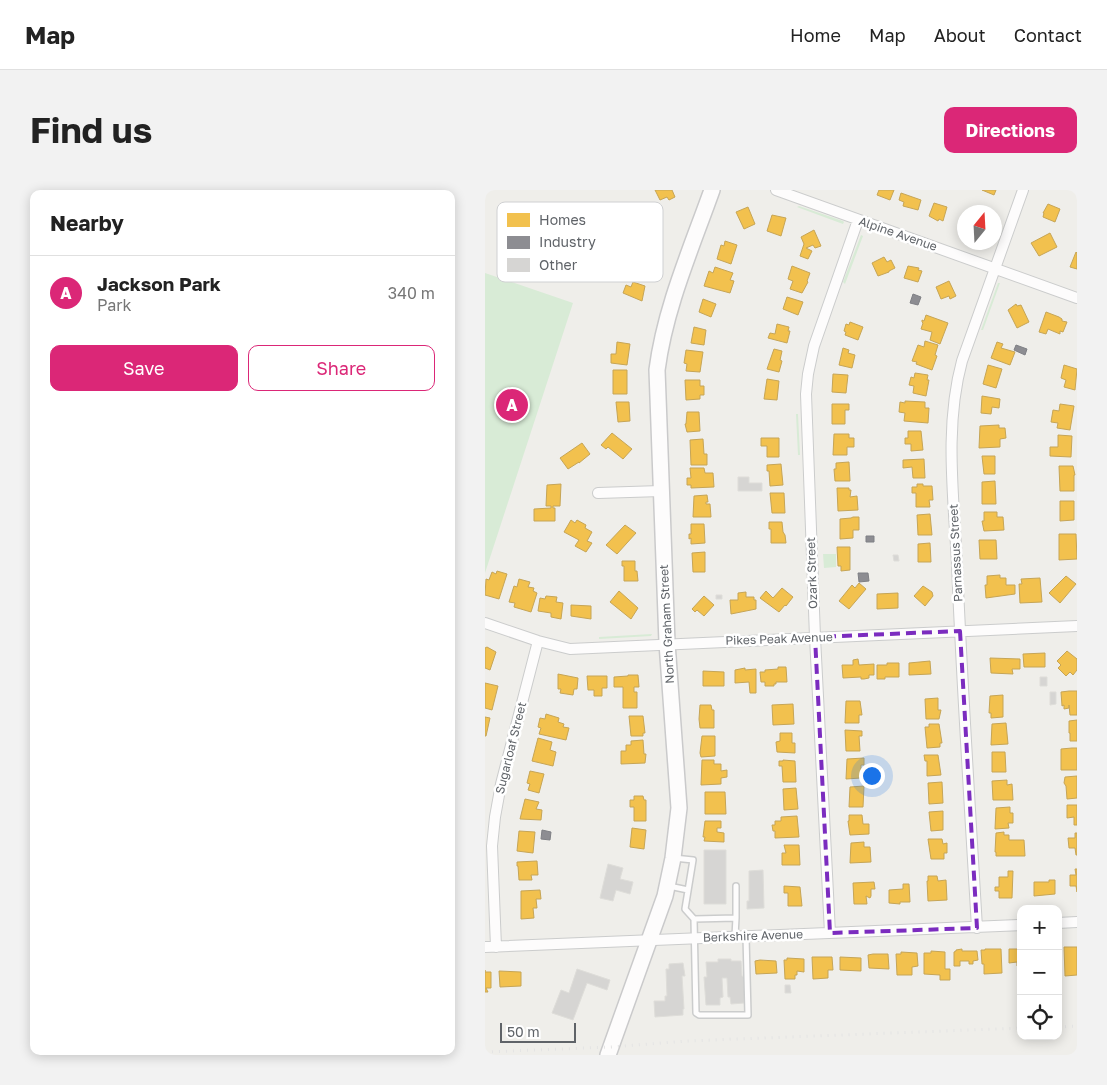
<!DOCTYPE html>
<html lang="en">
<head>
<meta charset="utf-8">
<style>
  body { margin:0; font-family:"Golos Text",sans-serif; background:#f2f2f2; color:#222 }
  .controls { position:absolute; right:15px; bottom:15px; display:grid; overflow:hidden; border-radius:10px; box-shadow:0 2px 12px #0003 }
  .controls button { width:45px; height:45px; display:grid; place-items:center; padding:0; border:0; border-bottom:1px solid #e0e0e0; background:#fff; color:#222; font:25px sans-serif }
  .compass { position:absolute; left:472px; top:15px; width:45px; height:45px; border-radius:50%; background:#fff; box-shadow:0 2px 12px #0003; rotate:18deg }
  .scale { position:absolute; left:15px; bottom:12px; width:76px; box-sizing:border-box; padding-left:5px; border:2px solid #5f6368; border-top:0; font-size:14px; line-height:18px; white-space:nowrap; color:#5f6368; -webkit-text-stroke:4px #fff; paint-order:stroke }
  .you { position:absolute; left:386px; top:585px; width:18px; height:18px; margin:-12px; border:4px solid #fff; border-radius:50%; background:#1a73e8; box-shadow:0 0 0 8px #1a73e833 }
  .badge { display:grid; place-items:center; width:32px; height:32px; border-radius:50%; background:#db2777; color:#fff; font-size:16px; font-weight:700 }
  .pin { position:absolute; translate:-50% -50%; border:2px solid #fff; box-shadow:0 1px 5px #0006 }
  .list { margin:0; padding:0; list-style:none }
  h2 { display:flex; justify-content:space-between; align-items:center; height:65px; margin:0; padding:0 20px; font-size:21px }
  h2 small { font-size:16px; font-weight:400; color:#767676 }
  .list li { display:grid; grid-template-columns:32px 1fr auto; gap:15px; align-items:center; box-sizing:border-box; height:75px; padding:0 20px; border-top:1px solid #e0e0e0 }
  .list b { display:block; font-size:19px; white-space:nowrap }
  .list p { margin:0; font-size:16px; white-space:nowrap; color:#767676 }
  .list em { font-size:16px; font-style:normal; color:#767676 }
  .actions { display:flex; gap:10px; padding:15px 20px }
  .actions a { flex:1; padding:11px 0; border:1px solid #db2777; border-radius:10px; text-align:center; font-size:18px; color:#db2777 }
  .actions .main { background:#db2777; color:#fff }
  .icon { flex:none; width:28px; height:28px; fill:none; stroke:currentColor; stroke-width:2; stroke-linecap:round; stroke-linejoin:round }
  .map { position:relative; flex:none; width:592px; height:865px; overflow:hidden; border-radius:10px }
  header { display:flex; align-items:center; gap:30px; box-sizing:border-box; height:70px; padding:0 25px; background:#fff; border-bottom:1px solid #e0e0e0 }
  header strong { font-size:24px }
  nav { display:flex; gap:28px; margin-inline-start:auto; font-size:18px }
  .intro { display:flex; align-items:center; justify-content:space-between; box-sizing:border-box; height:120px; padding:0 30px }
  h1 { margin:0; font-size:35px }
  .button { padding:12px 22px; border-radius:10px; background:#db2777; color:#fff; font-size:18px; font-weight:700 }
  main { display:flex; gap:30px; padding:0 30px }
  aside { flex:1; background:#fff; border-radius:10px; box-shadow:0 2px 12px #0003 }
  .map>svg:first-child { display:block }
</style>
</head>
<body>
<header>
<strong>Map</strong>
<nav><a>Home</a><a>Map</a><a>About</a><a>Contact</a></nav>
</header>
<div class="intro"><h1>Find us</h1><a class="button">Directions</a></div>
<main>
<aside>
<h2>Nearby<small></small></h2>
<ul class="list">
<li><span class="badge">A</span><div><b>Jackson Park</b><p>Park</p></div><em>340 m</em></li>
</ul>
<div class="actions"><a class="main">Save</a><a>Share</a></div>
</aside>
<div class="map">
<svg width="592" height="865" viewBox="0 0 592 865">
  <rect width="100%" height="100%" fill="#efeeea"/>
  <path fill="#d8ebd6" d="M314,16L358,31L359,32L358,34L312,17Z
    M376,45L378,46L360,94L358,92Z
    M0,83L88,113L0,383Z
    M513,93H515L498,140H496Z
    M311,224H313L315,265H313Z
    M338,364H351V377L339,378Z
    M167,444L166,446L114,449V447Z"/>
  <path fill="#f2c14e" stroke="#c6a556" d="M170,0H187L190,7L184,10L182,7L175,10Z
    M394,0H409L405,10L392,5Z
    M497,0H511L509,5Z
    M416,3L436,10L433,20L418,16L419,12L414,10Z
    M449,13L462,17L458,31L454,29L453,31L444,26Z
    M563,14L575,19L570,32L558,27L559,23H558Z
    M263,17L270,34L259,39L251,22Z
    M498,18L500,22H488Z
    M287,25L301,28L296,46L282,41Z
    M329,40L336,56L330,58L328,55L321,58L327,61L323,69L315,66L319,54L316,47Z
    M565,43L572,57L554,66L546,53Z
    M240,51L252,55L246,74L232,69L236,55L239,56Z
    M591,62L592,63V79L585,77Z
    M399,67L402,72L406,70L410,78L404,81V82L393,86L387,73Z
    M307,76L325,83L322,91L323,92L317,103L305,99L308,91L303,89Z
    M423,76L434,78L433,80L437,81L433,92L419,88Z
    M230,77L248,83L245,90L249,91L245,103L219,96L224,81L228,83Z
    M464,91L471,106L465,109L464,106L456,109L451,97Z
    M148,92L160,96L157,111L138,103L141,95L146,97Z
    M302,107L318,112L313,125L298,119Z
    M218,109L231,114L226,127L214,122Z
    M531,114L532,116L536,115L544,132L532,138L523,120Z
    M561,122L574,127L577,129V131L582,132L578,142L575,141V144L563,139L561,144L554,142Z
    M441,125L463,133L455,154L445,150L447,142L436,139L438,133L437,132V130L439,131Z
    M365,132L378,137L373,150L360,145L361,142L359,141L361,134L364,135Z
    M292,134L304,137L303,141H305L302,153L283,148L285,143L290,144Z
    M209,137L221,140L219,155L206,153Z
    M440,151L453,155L450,165L452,166L447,180L431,174L432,172L427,171L433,155L439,157Z
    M132,152L145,154L142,175L126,173V164H131Z
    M512,152L518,154L516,158L530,162L525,175L506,168Z
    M358,158L364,160L363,163L370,165L367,178L354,175Z
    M289,159L297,161L295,170L297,171L294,182L282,179Z
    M201,160L218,162L215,182L201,181L202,174L199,173Z
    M503,175L517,179L511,198L498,194Z
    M579,175L592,179L590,200L579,197L581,190L576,188Z
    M128,180H142V204H128Z
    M430,183L443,185L442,190H444L441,206L428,203L429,196L424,195L426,187L429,188Z
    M348,184L363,185L361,203L347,202Z
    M282,189L294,191L292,210L279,209Z
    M200,190H215V196H219V205H215V209L201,210Z
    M497,206L515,209L514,218L507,217L506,224L496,223Z
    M420,211L440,212V218H444L443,233L419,231L420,223L414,222L415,212L420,213Z
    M131,212H144L145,231L133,232Z
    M347,214H364V220H360V234H347Z
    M575,214L589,216L585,240L572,238L573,233L566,232L568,220L574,221Z
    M202,222H214L215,241L202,242L200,234H201Z
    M514,235V238H520L521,248L515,249V257L494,258L495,236Z
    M423,241H436L438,260L426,261V254H420V248H423Z
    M127,243L147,259L138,269L123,257L121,259L116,255Z
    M349,244H364V248H369V257H362V265H348Z
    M573,245L587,246L586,267L565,266V257H573Z
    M276,248H294V267H282V256H276Z
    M218,249L219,264H222V275H206L205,250Z
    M97,253L105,264L94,273V272L83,279L75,268Z
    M497,266H510V284H499Z
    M439,269L440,288H428L427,277L418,278V270Z
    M364,272L365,291H350L349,279H351V273Z
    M296,274L298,295L285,296L284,281H282V275Z
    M574,276H588L590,285H589V301H575Z
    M205,278H219L220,283H228L229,297L206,298V295H202V288H206Z
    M510,291L511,314H497V292Z
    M76,294L75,316H68V318H70V331H49V319L66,318V316H61L62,295Z
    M432,294H438V296H447L448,310H444L445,317H431V303H427V297H432Z
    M352,298H364V300H366L365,307L372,306L373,320L353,321Z
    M285,303H299L300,323H287Z
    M222,305L223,312H221V314H225L226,327H208L209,306Z
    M575,311H589V330L575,331Z
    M499,322H512V327H518L519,340L499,341L497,331H499Z
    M445,324L447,345H433L432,325Z
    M368,327H374V340H368V348L355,349V329L366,328Z
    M86,330L90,333L92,330L101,335L100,338L107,342L102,351L107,353L101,362L90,356L94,350L79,342Z
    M284,332H297L298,342L300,345L301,353H286V339H284Z
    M206,334H219L220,353L206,354V348L204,349V344H206Z
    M140,335L151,343L132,364L121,355Z
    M574,344H591L592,369L574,370Z
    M494,350H511L512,369H495Z
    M445,353L446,372H433V354Z
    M352,357H365V380L356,381V376H353Z
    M220,362V382H208L207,363Z
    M137,371H150V381H152L153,391H139V376H137Z
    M12,381L22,384L14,409L0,405L1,389L4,390L7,382L11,384Z
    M515,385V388H521V395H530V404L501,408L500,395H502V386Z
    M581,386L591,394L575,413L564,403Z
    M555,388L557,412L535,413L534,394H537L536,389Z
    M34,389L45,392L43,397L49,398L48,401L52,403L46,422L29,417L30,413L24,412L29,396L32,397Z
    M374,393L381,399L364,419L354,411L367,395L370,398Z
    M438,396L447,402L448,406L440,416L429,406Z
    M297,398L308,407L301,416L300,415L294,422L275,408L281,401L288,408Z
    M134,401L153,418L146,429L125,412Z
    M261,402V407H269V410H271V419L246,424L245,410H253V403Z
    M413,403V418L392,419V404Z
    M61,406L72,407L71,412L78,413L76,429L66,427V423L53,421L55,408L60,409Z
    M219,406L229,415L219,426L212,420L210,422L207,419Z
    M86,415L106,416V429L86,426Z
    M2,457L11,462L5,480L0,478V458Z
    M582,461L592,469V480L588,485L585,482L581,486L573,478L576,475L572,471Z
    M560,463V477H539L538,464Z
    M505,468L535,469V479H527L528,484L506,483Z
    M373,469L374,475L389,474V485H384V488L379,489H376V487L358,488L357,475H368V470Z
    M445,471L446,484L424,485V473Z
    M402,473H414V487H400V489H392V475H402Z
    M293,477H301L302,492H291V494H289V496H280V492H276L275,482H280V480L293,479Z
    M260,478V480L271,479V503H265L264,492L250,493V480Z
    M218,481L239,482V496H218Z
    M73,484L93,488L92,499H89L88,505L75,503L76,499H73Z
    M143,485H153L154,497H149V502H152V518H138V497H129V487L143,486Z
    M102,486H122V498H117V506H109V500H103Z
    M0,493L13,496L7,520L0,518Z
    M584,501H592V525H585L584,515V518L579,519V515L577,516L576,502Z
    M518,505V527L506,528V523H504L505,506Z
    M453,508V520H456L454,529H441L440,509Z
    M361,511H375L377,525H374V533H360Z
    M308,514L309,534L288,535L287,515Z
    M215,515H226L227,520H229V538H215L214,529Z
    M61,524L74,528L73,532L79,534L78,537L84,538L81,550L54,544L56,538L53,537L55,528L60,529Z
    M144,526H158L160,543H158V546H146Z
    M0,527L5,528L1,546H0Z
    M592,530V551H585V543H584V531Z
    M521,533L523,554L506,555L507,534Z
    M444,534H454L457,553H455V557L442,558L440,537H444Z
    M360,540L377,541V546H374L375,561H361Z
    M295,543H307V553H310V563L292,562L291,552L295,551Z
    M217,546H230V566L216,567L215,563Z
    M53,548L67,552L65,560L71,562L68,576L47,571Z
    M158,550L159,564H161L160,573L136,574V561H141V555H146V551Z
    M587,558H592V580H576V559Z
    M507,562H520L521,582H507Z
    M439,565H453L456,585L442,586V571H440Z
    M379,568V575H376V588L361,589L362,569Z
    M217,570H229V574H236V581L242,580V587L236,588V594L216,595Z
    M298,570L310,571L311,592H298L297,576H294V571H298Z
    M45,581L59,584L54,603L43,600L45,594L42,593Z
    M592,586V608L582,609L581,596L579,593L580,587Z
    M522,590V595L527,594L528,610H508L507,591Z
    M457,592L458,613L444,614L443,593Z
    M379,596L378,617H364L365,597Z
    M311,598L313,619L299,620L298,599Z
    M220,602H240L241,624H220Z
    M149,606H158L159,610H161V631H149V617H145V610H149Z
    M40,609L54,612L51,619L57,620L56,630L35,629Z
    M582,615H592V635H589V627L582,628Z
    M525,617V623H528V633H523L524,638L510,639L511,618Z
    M458,621V640L446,641L444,622Z
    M364,625H377L378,634H384V644L365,645L363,631H364Z
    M312,626L314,647L290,648V641H288L287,635H290V631H296V627Z
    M220,631H236V638H232V642L239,643V652L219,651L220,647H218Z
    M147,638L161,640L159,659L145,657Z
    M34,641L50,642L48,663L32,661Z
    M519,642V645H524V650H539L540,666H511V662H510L511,643Z
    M590,643H592V665H591L590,658H584L583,648H590Z
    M443,649H457L458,654L462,653V663H459V669H446Z
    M379,652V657H385L386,672L365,673L366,653Z
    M299,655H314L315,675H297V663H301Z
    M52,671L53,685H46L47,690H34L33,676H32V672Z
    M590,679H592V702L591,696H585V685H591Z
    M523,681H528L527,708H514V701H510V697H514V687H523Z
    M443,686H452L453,691L461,690L462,710L443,711L442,691H443Z
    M564,690H570V704L549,706V692H564Z
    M389,692L390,699H386V706L385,708L381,706L382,714H369L368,693Z
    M418,694H424L425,712H415V714L404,713V700L418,699Z
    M299,696L315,697L317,716H303V703H299Z
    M55,700L56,709H51L52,718H48L49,728L36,729V701Z
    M579,757H592V785L580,786Z
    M477,759V761H492L493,770L488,771V774H484V771H475V776H469V762L471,761V760Z
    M500,759H516L517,783L499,784V774H497L496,760H500Z
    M524,759H534L536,775L532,776V772L524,773Z
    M446,761L460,762V779H465V790H455V785L439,784V763H446Z
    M416,762L432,763L433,776L427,777V785H412L411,764H416Z
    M388,764H403L404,779L384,778L383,765Z
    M327,767H347L348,780H343V788L328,789Z
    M355,767L376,768V781L355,780Z
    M302,768L319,769V782L312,781V785H310V789H300L299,770H302Z
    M275,770L291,771L292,783L271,784L270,771Z
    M0,780V782H6V798H1L3,802H0Z
    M14,781L36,782V796L15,797Z"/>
  <path fill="#8d8d92" stroke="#7f8085" d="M428,104L436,107L433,115L425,113Z
    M531,155L542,159L540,165L529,160Z
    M381,346H389V352H381Z
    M373,383H383L384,391L374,392Z
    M57,640L66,642L65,650L56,649Z"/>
  <path fill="#d6d5d3" stroke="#deddd9" d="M253,287H264V293H277V301H253Z
    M408,365H413L414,371H409Z
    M231,405H237V409H231Z
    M555,487H562V496H555Z
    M565,502H571V514L565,515Z
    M219,660H241V714H219Z
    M123,674L138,678L135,689L148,692L145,704L131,700L128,711L115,708Z
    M278,680L279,718L262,719V711H264V681Z
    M233,769H246V771H256L257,786L260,787L259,813L246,814L245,807H243L242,788H237L238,807L235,808V815H221L219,787H222L221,772H233Z
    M198,773L200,786H197L199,819H198V825L170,827L169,811H180V806H182L181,779H184V774Z
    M92,779L125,790L122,800L102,793L88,830L67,823L76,800L84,803Z
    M300,795H305L306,803H300Z"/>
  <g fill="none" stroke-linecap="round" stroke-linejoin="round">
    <g stroke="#cbcccc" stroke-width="8">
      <path id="service" d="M189,668L208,670L200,719L209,729L251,728V696
        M184,696L203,700
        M209,729L211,823L214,825H263L261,746
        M250,746L251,728"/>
    </g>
    <g stroke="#cbcccc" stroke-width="12">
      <path id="minor" d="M291,0L592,108
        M113,303L176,301
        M0,433L53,451L85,459L592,436
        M573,733L592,732
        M492,738C485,617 477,496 472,375C469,308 459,237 477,171L538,0
        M345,743L330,447L321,204L323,184L329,156L373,30
        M0,757L536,735
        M11,757L7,656L10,627L16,594L53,451"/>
    </g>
    <g stroke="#cacacb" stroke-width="18">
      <path id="secondary" d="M123,865L180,706L188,668L194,618L182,453L172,180C180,118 206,59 227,0"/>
    </g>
    <use href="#service" stroke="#fdfcfc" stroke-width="5"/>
    <use href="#minor" stroke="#fdfcfc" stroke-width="10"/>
    <use href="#secondary" stroke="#fdfcfc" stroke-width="15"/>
    <path stroke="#e4e4e4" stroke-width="3" stroke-dasharray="1 6" stroke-linecap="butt" d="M573,837L592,836
      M0,862L126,857L202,851L536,838"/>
  </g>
  <path fill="none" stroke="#7b2cbf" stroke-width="4" stroke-dasharray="10 6" stroke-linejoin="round" d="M475,441L492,738L345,743L330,447Z"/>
  <g text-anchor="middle" stroke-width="5" stroke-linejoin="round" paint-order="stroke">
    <g font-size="12" fill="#5f6368" stroke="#fff">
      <text transform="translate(413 44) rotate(19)" y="4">Alpine Avenue</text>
      <text transform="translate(471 363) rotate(-93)" y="4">Parnassus Street</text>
      <text transform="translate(327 383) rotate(-92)" y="4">Ozark Street</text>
      <text transform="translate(182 434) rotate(-93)" y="4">North Graham Street</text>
      <text transform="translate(294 449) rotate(-2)" y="4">Pikes Peak Avenue</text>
      <text transform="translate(26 558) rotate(-76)" y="4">Sugarloaf Street</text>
      <text transform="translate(268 746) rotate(-2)" y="4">Berkshire Avenue</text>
    </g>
  </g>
  <rect x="12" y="12" width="166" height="80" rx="8" fill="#fff" stroke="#cfd0d2" stroke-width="1"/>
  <rect x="22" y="23" width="23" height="14" fill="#f2c14e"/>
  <rect x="22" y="46" width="23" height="13" fill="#8d8d92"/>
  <rect x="22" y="68" width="23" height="14" fill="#d6d5d3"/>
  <g font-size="14" fill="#5f6368">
    <text x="54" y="35">Homes</text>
    <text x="54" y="57">Industry</text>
    <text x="54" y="80">Other</text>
  </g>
</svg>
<div class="controls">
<button>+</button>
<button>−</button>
<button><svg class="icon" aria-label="locate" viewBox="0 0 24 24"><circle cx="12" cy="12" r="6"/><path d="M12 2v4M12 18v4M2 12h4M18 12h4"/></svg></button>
</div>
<svg class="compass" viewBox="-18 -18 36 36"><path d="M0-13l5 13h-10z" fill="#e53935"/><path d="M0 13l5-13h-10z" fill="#767676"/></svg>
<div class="scale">50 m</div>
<div class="you"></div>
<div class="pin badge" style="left:27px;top:215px">A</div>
</div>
</main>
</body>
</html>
